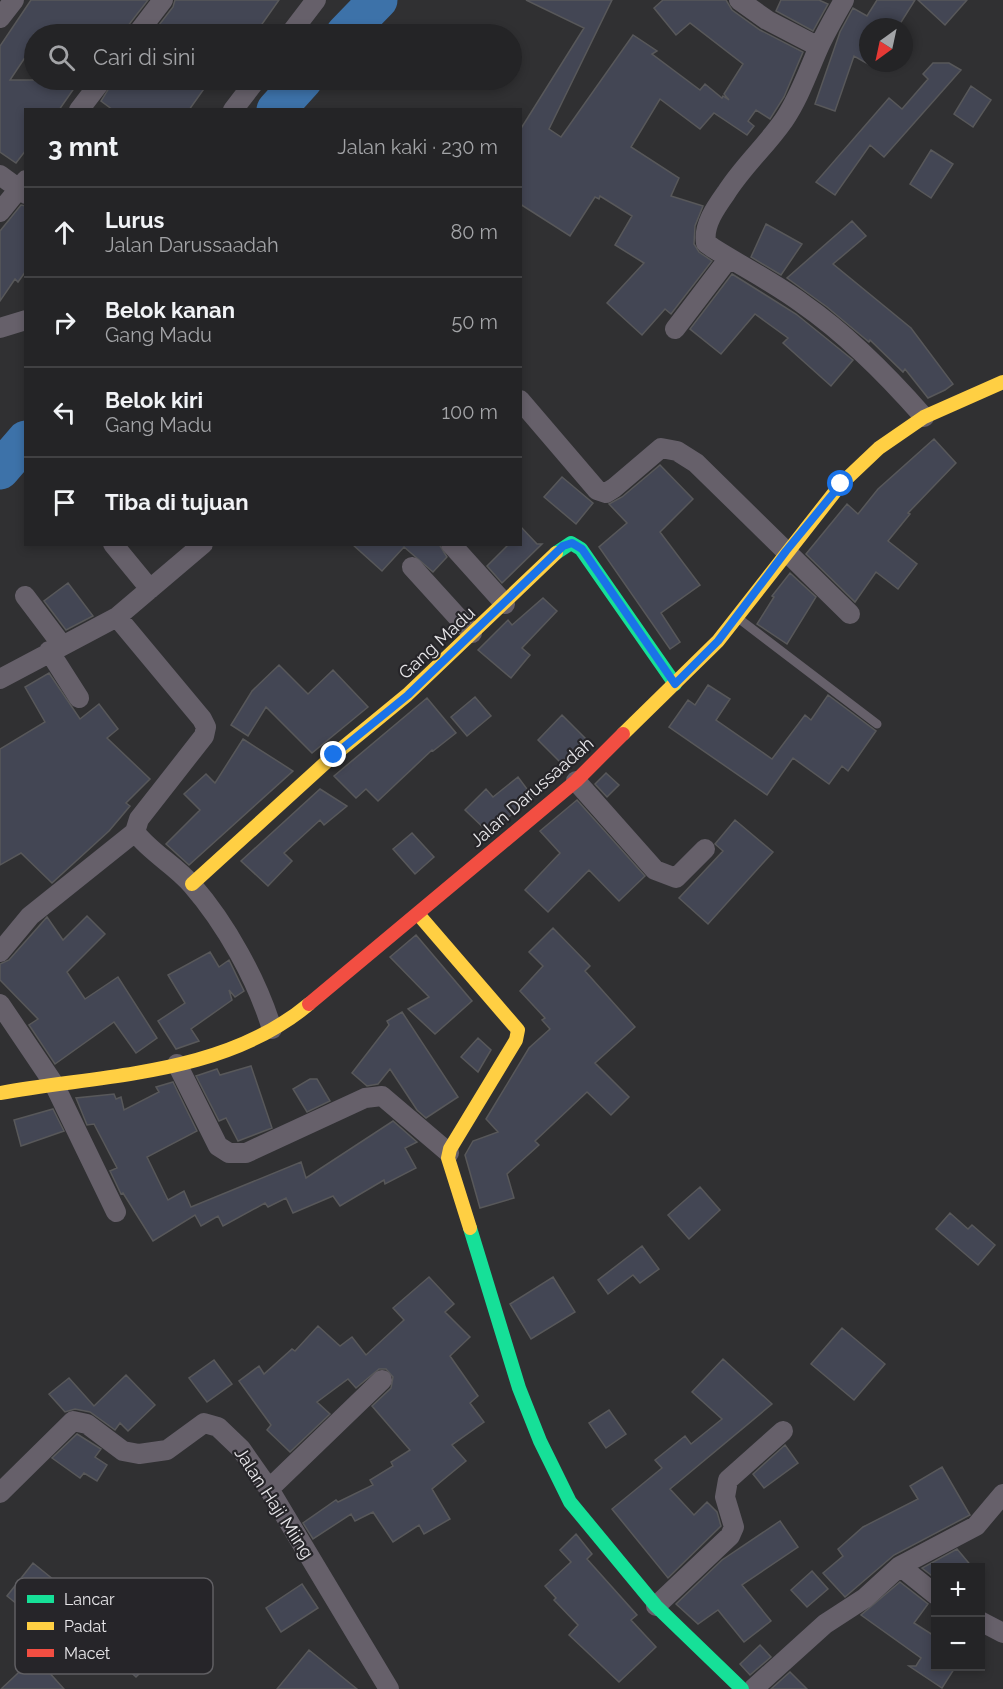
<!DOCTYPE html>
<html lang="id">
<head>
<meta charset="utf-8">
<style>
  body { margin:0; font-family:Raleway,sans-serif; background:#303032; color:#f1f3f6 }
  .controls { position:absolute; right:18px; bottom:18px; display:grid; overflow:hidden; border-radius:0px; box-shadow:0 3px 9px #0003 }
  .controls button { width:54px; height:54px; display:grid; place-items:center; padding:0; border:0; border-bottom:2px solid #414143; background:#242426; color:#f1f3f6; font:30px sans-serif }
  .compass { position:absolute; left:859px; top:18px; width:54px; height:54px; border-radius:50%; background:#242426; box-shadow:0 3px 9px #0003; rotate:213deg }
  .stop { position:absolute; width:18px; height:18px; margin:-14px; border:4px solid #1a73e8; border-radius:50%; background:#fff }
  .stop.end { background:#1a73e8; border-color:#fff; box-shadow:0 2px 6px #0008 }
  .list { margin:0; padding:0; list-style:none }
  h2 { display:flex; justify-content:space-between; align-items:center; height:78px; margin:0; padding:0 24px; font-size:26px }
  h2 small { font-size:20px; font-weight:400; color:#a3a4a7 }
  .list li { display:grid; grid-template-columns:39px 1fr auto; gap:18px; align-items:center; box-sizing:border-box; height:90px; padding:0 24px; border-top:2px solid #414143 }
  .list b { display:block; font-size:22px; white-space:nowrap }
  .list p { margin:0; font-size:20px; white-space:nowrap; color:#a3a4a7 }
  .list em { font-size:20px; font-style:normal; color:#a3a4a7 }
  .icon { flex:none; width:33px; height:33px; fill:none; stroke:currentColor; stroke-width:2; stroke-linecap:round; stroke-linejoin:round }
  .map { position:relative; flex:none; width:1003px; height:1689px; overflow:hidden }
  .search { position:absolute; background:#242426; box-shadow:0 3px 9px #0003; left:24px; top:24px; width:498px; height:66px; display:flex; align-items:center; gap:15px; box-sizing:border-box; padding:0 21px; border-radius:33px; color:#a3a4a7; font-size:22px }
  .panel { position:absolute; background:#242426; box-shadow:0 3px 9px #0003; left:24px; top:108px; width:498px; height:438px; border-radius:0px }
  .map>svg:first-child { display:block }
</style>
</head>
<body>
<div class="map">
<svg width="1003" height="1689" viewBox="0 0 1003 1689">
  <rect width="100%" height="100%" fill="#303032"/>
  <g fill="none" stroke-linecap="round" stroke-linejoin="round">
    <path stroke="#3d72a9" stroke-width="39" d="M345,34L378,0
      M276,110L303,80
      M0,470L26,440"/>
  </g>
  <path fill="#434654" stroke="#58585a" stroke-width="1.5" d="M31,0H148L127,27L125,34H34V44L10,80H87L82,87L77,84L59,110H26V150L16,163L0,152V46Z
    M175,0H279L255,34H152L173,7Z
    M526,0H612L549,129L561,137L633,35L657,51L652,54L700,90L705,84L722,98L723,96L729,100L724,94L743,64L690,23L676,35L654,8L663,0H726L732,10L760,30L803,52L784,97L770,119L756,110L748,121L754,126L747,135L714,113L700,129L660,99L631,147L679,178L671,196L703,206L695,226L694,244L699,252L712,261L671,314L665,309L642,335L607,303L644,263L615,245L632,216L600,196L599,199L595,197L570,236L520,204V130L584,28Z
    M781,0H819L828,4L813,31L776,11Z
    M877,0H915L898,27H868V64L854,56L835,111L815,104L840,32L853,8L867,16Z
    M918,0H967L945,25Z
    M933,63H949L961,70L884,157L870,145L835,195L816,182L889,98L902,109L928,79L923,74Z
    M114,80H197L206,86L189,110H113L101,101Z
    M971,86L991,100L973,127L954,114Z
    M931,150L953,164L931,198L910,184Z
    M21,205L26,206V271L18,282L15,279L0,301V231Z
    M852,221L866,236L833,264L911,328L953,384L945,390L928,398L905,369L903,372L870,340L869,342L827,307L787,278Z
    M766,224L802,244L781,275L751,257Z
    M732,274L796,314L853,360L831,386L783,343L788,338L755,314L721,354L690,329Z
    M934,439L956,463L908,513L910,514L888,541L917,564L898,589L876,572L855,602L806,554L847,504L858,514L878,489Z
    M660,465L693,499L660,532L700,585L661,613L680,642L670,649L599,547L627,523L609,504L622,497Z
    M562,477L593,503L576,524L544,497Z
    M520,526L537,544H542L502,583L487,566L509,544H520Z
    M352,544H439L447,557L433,572L404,547L382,571Z
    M790,573L816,597L787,644L757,624L774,597L772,596Z
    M68,583L93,616L66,630L44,601Z
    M543,598L557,611L522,648L530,655L511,678L478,650L508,620L512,625Z
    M279,665L308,694L333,670L368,707L312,753L266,707L248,736L231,725L252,691Z
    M49,673L80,719L99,704L118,729L107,738L150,779L126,803L130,806L109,831L52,883L21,853L0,865V749L45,722L25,687Z
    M708,685L730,699L716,720L772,759L805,715L811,720L828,695L876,731L848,771L842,766L829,784L793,758L767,795L669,727L688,700L695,705Z
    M475,697L491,716L467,736L451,717Z
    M427,698L456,733L433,751L432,750L378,801L366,789L356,798L334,776Z
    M562,715L586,739L561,763L538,740Z
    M243,739L293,771L189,865L166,844L200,810L184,794L206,774L215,783Z
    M606,773L619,785L607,797L595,784Z
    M518,777L533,797L489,833L465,810L486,789L493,797Z
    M320,789L347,806L324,825L320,820L284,853L292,861L268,886L241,861Z
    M577,800L645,876L619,901L589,870L548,912L525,890L560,853L540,831Z
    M735,820L773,852L708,924L679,898L723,851L715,844Z
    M412,833L434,857L415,874L393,849Z
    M87,916L105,934L67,972L85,999L118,977L157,1038L136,1053L114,1022L55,1064L29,1025L38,1019L0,980V964L9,960L47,917L63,940Z
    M553,928L590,966L585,971L635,1027L595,1063L629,1097L611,1115L587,1092L535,1141L539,1145L507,1174L514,1198L480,1208L465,1155L473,1141L498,1132L486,1119L529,1048L550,1029L542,1020L545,1018L520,991L543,966L529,952Z
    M416,935L472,1001L435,1034L408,1009L429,997L390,957Z
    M210,952L219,967L229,960L244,991L235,997L229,990L232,1000L191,1029L199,1041L176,1049L158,1021L185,1003L168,975Z
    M402,1012L458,1097L426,1118L417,1110L390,1069L378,1084L367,1086L352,1073L389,1025L387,1021Z
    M478,1038L491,1050L478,1072L461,1057Z
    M251,1066L272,1128L238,1141L226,1118L219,1121L196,1076L217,1069L220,1075Z
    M310,1079H317L330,1101L307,1112L293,1089Z
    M173,1082L197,1131L147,1157L168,1200L184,1191L191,1207L301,1162L306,1178L393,1121L417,1142L405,1148L416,1168L385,1184L384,1180L340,1206L333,1196L293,1213L286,1198L268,1207L265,1203L223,1226L218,1216L201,1226L195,1215L153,1241L123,1193L121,1194L110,1171L117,1168L94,1124L87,1125L76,1098L114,1094L116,1099L121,1097L124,1110L159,1092L156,1087Z
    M53,1109L64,1131L21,1146L14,1120Z
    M700,1187L720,1210L689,1239L668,1215Z
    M950,1213L968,1229L972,1225L995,1245L978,1265L936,1229Z
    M642,1246L659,1269L640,1283L633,1275L608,1294L598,1280Z
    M429,1277L454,1304L445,1312L470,1337L450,1356L478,1396L470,1403L484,1422L452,1445L466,1461L432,1489L450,1519L424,1534L419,1525L393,1542L373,1512L355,1521L351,1514L313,1539L303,1523L336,1500L338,1502L373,1485L370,1480L393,1466L391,1462L410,1450L372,1406L391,1388L393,1377L386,1369H379L356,1388L348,1379L317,1402L330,1414L290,1452L267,1430L271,1425L239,1381L259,1366L264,1374L292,1349L295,1351L318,1326L340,1346L352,1337L366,1355L404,1320L393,1308Z
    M553,1277L575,1312L531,1339L510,1304Z
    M842,1328L885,1364L854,1400L811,1364Z
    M723,1359L772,1404L670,1489L694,1515L707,1502L717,1512L721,1526L668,1578L612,1509L662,1468L655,1460L685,1436L691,1444L722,1419L692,1392Z
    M214,1360L232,1384L207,1402L189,1378Z
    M126,1375L155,1405L128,1431L120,1423L115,1430L90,1412L75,1409L65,1412L49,1394L69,1378L94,1406Z
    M609,1410L626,1434L606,1448L589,1423Z
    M77,1434L101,1449L95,1457L107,1465L97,1481L84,1473L80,1478L52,1458Z
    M785,1445L798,1463L764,1488L753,1474Z
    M942,1467L970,1515L894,1555L845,1597L823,1573L843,1556L838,1549L863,1527L918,1499L910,1486Z
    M780,1521L798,1547L742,1585L771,1621L744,1642L718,1610L698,1624L676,1604L722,1560Z
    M576,1534L592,1554L587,1559L637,1615L631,1620L656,1647L619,1682L569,1635L578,1625L554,1600L556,1598L545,1586L571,1562L560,1550Z
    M957,1549L973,1568H936V1579L922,1568Z
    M33,1563L54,1580L50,1584L90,1617L47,1670L64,1689H1L51,1642L40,1633L45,1627L7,1596Z
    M812,1571L828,1589L807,1607L791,1590Z
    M900,1582L928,1604L914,1623L936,1637V1666H956L942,1688L909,1666H916L921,1658L861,1615Z
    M302,1584L318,1608L281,1632L266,1608Z
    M114,1597L138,1620L129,1629L157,1656L136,1677L113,1656L120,1649L91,1621Z
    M760,1645L771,1657L750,1675L740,1664Z
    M309,1650L357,1689H277Z
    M790,1672L807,1689H771Z"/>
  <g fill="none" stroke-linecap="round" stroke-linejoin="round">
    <path stroke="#66606a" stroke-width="9" d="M738,618L877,724"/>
    <path stroke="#66606a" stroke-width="20" d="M739,0L767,20L819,47
      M844,0C835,16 825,33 818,49C807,74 799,98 784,120C766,146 743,166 726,193C716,207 703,225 706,243L713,248C743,267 775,283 803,304C849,336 888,376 924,417
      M0,18L14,0
      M137,34L163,0
      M290,34L316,0
      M79,110L102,80
      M233,110L256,80
      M0,175L26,194
      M0,212L26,180
      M0,328L26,320
      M675,329L729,258
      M520,400L597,490L606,493L614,488L661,448L677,451L696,463L850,614
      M113,544L150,589
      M451,544L505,604
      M412,567L472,633
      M25,596L62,645
      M117,617L202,719L206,727L204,736L139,819L135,832C151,853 175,865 192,885C226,924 257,980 272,1029
      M49,651L79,698
      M0,679L117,617L203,544
      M576,781L655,870L676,878L705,849
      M0,952L30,916L135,832
      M0,1004L54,1084L116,1212
      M177,1064L218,1146L229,1153H246L365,1098L382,1096L449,1153
      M269,1489L382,1380
      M0,1493L73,1421L87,1424L123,1451L139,1454L167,1450L204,1423L218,1427L241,1449L269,1489L389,1689
      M900,1566L976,1526L1003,1494
      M656,1606L730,1536L734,1527L725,1497L728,1480L783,1431
      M980,1621L1003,1633
      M753,1689L825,1624L865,1598L900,1566L936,1595"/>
    <path stroke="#16e098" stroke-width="14" d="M556,553L571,543L581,549L675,684
      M470,1228L519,1388L540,1441L570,1502L656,1606L742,1689"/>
    <path stroke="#ffcf43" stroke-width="14" d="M623,734L718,641L841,484L879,448L924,417L1003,382
      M192,884L334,755L407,695L556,553
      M418,914L518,1030L516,1040L450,1149L448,1158L470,1228
      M0,1093C104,1074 223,1076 309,1004"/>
    <path stroke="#f24e42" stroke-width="14" d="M309,1004L576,781L623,734"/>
  </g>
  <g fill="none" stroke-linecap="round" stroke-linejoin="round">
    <path stroke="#1a73e8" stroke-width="8" d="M334,755L408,695L563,546L572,543L582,549L675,684L718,641L786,551L841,484"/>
  </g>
  <g text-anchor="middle" stroke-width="4.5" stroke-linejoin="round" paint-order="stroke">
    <g font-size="18" fill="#e8e7ea" stroke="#262529">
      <text transform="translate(437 643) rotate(-43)" y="6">Gang Madu</text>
      <text transform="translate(532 792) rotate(-41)" y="6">Jalan Darussaadah</text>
      <text transform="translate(274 1503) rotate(57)" y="6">Jalan Haji Miing</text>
    </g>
  </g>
  <rect x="15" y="1578" width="198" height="96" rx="9" fill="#262529" stroke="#605f63" stroke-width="1.5"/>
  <rect x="27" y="1595" width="27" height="8" fill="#16e098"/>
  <rect x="27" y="1622" width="27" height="8" fill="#ffcf43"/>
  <rect x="27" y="1649" width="27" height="8" fill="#f24e42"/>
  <g font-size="16" fill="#e8e7ea">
    <text x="64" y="1605">Lancar</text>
    <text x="64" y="1632">Padat</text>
    <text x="64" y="1659">Macet</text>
  </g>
</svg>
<div class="controls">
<button>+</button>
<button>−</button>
</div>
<svg class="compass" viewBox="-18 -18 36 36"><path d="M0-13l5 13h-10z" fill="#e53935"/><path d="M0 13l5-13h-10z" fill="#a3a4a7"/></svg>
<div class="stop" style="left:841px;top:484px"></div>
<div class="stop end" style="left:334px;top:755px"></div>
<div class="search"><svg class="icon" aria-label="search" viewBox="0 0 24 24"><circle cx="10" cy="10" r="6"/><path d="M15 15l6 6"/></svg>Cari di sini</div>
<section class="panel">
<h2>3 mnt<small>Jalan kaki · 230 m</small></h2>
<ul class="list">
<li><svg class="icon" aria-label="ahead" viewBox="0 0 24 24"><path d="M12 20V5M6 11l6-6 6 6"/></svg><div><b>Lurus</b><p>Jalan Darussaadah</p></div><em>80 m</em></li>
<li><svg class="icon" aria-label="right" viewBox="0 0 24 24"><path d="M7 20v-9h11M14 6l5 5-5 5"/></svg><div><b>Belok kanan</b><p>Gang Madu</p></div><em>50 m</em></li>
<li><svg class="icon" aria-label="left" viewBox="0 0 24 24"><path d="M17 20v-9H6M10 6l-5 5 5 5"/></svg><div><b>Belok kiri</b><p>Gang Madu</p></div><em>100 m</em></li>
<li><svg class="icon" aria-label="arrive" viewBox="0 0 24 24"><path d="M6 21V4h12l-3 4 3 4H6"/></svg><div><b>Tiba di tujuan</b></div></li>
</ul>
</section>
</div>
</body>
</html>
